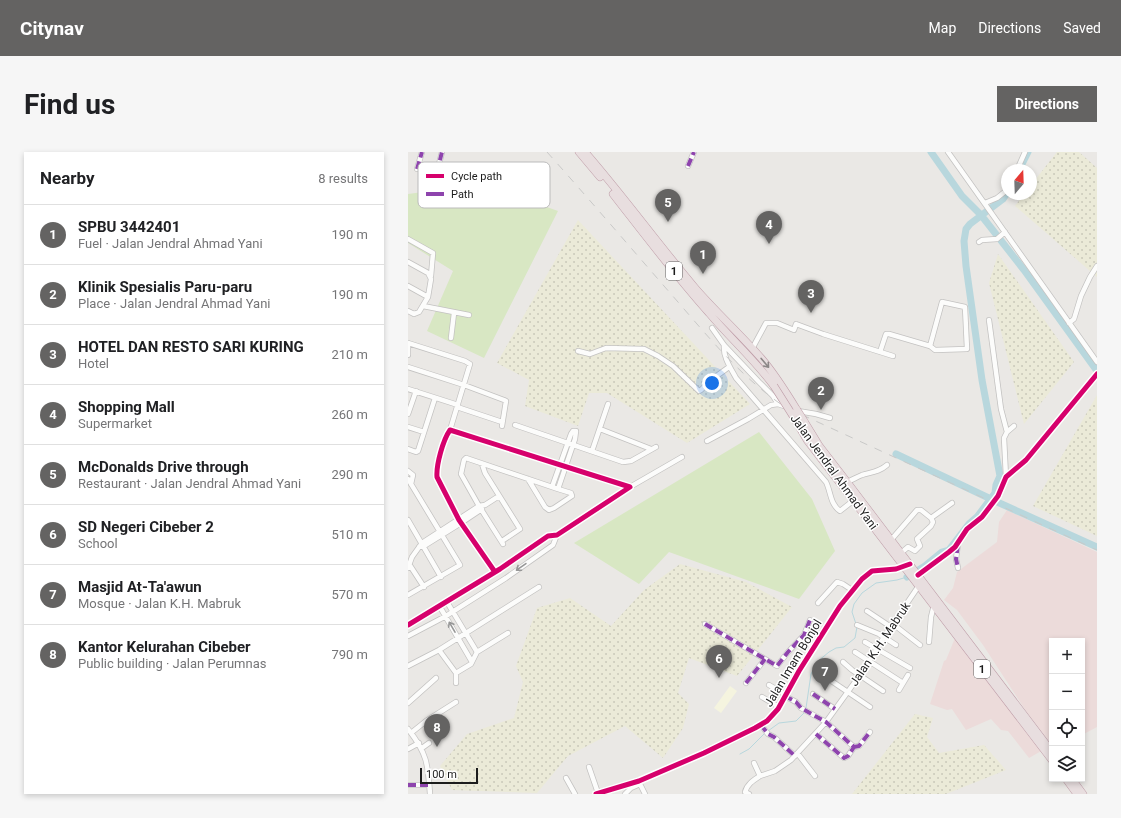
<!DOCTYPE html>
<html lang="en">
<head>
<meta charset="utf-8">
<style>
  body { margin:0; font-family:Roboto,sans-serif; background:#f6f6f6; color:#202124 }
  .controls { position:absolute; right:12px; bottom:12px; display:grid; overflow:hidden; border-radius:0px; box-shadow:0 2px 6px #0003 }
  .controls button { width:36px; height:36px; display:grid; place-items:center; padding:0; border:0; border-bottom:1px solid #e0e0e0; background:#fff; color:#202124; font:20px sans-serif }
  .compass { position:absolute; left:593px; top:12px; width:36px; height:36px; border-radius:50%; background:#fff; box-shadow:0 2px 6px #0003; rotate:19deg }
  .scale { position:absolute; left:12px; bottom:10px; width:58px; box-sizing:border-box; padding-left:4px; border:2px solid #1c1c1c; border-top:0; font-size:11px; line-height:14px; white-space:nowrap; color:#1c1c1c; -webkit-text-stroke:3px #fff; paint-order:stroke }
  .you { position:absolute; left:304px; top:231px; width:14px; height:14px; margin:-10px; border:3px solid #fff; border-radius:50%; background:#1a73e8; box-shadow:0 0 0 6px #1a73e833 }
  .badge { display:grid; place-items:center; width:26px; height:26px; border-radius:50%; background:#646362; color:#fff; font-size:13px; font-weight:700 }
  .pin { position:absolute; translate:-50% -33px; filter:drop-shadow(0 1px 2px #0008) }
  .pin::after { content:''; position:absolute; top:21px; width:14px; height:12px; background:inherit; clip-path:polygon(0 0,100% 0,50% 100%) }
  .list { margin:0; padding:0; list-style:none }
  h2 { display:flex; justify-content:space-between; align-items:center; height:52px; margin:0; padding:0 16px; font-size:17px }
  h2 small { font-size:13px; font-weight:400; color:#757577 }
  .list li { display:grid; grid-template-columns:26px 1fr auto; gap:12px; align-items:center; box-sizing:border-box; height:60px; padding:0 16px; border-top:1px solid #e0e0e0 }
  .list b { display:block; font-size:15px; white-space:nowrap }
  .list p { margin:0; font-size:13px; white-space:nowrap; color:#757577 }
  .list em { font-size:13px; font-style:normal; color:#757577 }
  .icon { flex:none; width:22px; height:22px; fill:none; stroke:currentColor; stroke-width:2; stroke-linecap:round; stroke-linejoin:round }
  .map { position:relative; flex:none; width:689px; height:642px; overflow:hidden; border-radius:0px }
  header { display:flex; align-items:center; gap:24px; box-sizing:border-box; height:56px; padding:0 20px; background:#646362; color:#fff }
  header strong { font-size:19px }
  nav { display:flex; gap:22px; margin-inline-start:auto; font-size:14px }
  .intro { display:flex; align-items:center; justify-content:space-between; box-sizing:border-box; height:96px; padding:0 24px }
  h1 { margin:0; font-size:28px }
  .button { padding:10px 18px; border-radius:0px; background:#646362; color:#fff; font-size:14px; font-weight:700 }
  main { display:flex; gap:24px; padding:0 24px }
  aside { flex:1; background:#fff; border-radius:0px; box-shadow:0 2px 6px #0003 }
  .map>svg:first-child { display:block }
</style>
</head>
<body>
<header>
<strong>Citynav</strong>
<nav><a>Map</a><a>Directions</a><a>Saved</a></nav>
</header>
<div class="intro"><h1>Find us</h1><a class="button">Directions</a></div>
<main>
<aside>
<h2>Nearby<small>8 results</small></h2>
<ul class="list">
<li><span class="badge">1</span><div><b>SPBU 3442401</b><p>Fuel · Jalan Jendral Ahmad Yani</p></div><em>190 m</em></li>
<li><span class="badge">2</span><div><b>Klinik Spesialis Paru-paru</b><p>Place · Jalan Jendral Ahmad Yani</p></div><em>190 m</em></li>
<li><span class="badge">3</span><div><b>HOTEL DAN RESTO SARI KURING</b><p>Hotel</p></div><em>210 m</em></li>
<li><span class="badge">4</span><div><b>Shopping Mall</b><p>Supermarket</p></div><em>260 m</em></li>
<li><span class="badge">5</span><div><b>McDonalds Drive through</b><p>Restaurant · Jalan Jendral Ahmad Yani</p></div><em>290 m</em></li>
<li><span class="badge">6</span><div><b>SD Negeri Cibeber 2</b><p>School</p></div><em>510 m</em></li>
<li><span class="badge">7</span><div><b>Masjid At-Ta'awun</b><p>Mosque · Jalan K.H. Mabruk</p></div><em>570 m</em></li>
<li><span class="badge">8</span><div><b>Kantor Kelurahan Cibeber</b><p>Public building · Jalan Perumnas</p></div><em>790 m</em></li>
</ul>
</aside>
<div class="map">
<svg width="689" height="642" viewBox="0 0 689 642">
  <defs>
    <pattern id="farmland-dots" width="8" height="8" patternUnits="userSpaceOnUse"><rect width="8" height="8" fill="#ebead8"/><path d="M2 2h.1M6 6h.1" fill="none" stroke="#c9c8b9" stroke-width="1.8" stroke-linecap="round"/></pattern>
  </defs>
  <rect width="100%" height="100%" fill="#eae8e5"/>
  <path fill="#ecdbda" d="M599,358L689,400V575L674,583V489H644V593L618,559L575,493L549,458L536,448L545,436L549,420L589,390L591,370Z
    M547,486L635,598L621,606L600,579L593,578L583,567L558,578L544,557L539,558L522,552L536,509L538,508Z"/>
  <path fill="#f5f4df" d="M322,534L329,539L313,561L306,556Z"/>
  <path fill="url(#farmland-dots)" d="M649,0H671L689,16V125L607,54L616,42H623V33Z
    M170,68L342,252L279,291L199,241H181L170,274L117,254L121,228L89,211Z
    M590,102L666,210L616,272L581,131Z
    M689,243V384L625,354Z
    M272,412L338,430L384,455L329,524L281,506L270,541L281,552L275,576L255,606L217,574L160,604L129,641L44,638L32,614L59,582L106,566L115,530L108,514L129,456L162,446L203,474L236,438Z
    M507,562L525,566L519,585L531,601L576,593L598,618L538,642H444Z"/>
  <path fill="#d8e7c3" d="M75,32L150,59L76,206L19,179L45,119L0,91V42Z
    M351,280L404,347L427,399L391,447L261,400L231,432L166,391Z"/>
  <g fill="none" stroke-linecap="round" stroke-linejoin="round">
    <path stroke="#b8d7dd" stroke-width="1" d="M448,472L444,460L446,452L454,441L468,431L489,428L499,425
      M398,556L403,522L410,509L421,500L428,496L436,495L447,486L449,475
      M360,579L371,571L388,569L396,561
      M332,602L341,597L357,581"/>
    <path stroke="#b8d7dd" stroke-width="7" d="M523,0L554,44L573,63L616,118L689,219
      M612,16L620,0
      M488,302L585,348
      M587,349L689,395
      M499,425L517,414L534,400L541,398L561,372L569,365L587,341L588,333L592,324L574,228L558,114L556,89L558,77L562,72L595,47L599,41"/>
    <g stroke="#c3c2c1" stroke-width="6">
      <path id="minor" d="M540,0L689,210
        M280,14L286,0
        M9,17L14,0
        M609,18L617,0
        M29,20L34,0
        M577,51L589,46L599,38
        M0,87L25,101L23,124
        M571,90L574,88L589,87L597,80
        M0,110L20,121L23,127L20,145L11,160L6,162L0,159
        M0,134L20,145
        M15,154L61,163
        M581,168L593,257L599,280
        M661,171L666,167L673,144L682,125L689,114
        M304,176L316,193L351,230L365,244L370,252
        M43,186L46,161
        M0,191L57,209L62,212L42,278
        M316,193C315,205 322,215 328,226L418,330C423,340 422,352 432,359L446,348
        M344,197L358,171H369L386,178L388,172L415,182L485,204
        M170,199L182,202L198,196L236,197L250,204L265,214L291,239L293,238L303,228L321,215
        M472,200L478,182H481L522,194L534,150L557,155L559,197L527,198L522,194
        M0,203V191
        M0,215L56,233L96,248L98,249L94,274
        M0,237L50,253
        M49,255L94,270
        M390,259L408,262L422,266
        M0,262L8,239
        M107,273L215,310L223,309L248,295
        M0,275L16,280
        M192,277L243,297
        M299,289L340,267L363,253L370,252L379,255
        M0,297L8,300L10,299L27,246
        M184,299L200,252
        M74,312L77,321L112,377L94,389
        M0,319L5,323L3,332
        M598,325L596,286L599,280L606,274
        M0,327L52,413L0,443
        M439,330C444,328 449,325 454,323C464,320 471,320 479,313
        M144,335L163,282L165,279H168L167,287L150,337
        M222,335L274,305
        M0,368L33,425
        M483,388L509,358H513L523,366L544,351
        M95,392L71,354L53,322L56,308L58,306L150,337L163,341L164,344L146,356L141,358L137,355L120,327
        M550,392L548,407L550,416
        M11,395L16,394L53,371L74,357
        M493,401L500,395L507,399L512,394L509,387L523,374L525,370L523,366
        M1,412L16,435
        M0,416L4,405L14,391L71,354L77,353L91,344
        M510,423L541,400L547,395L559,377L574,365L590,344L598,325L618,308L689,222
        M39,450L69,500
        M410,451L429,430L435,432L444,438
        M32,455L64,510
        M459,459L483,475
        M297,472L369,514L380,500L396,483L402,468
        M485,472L512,493
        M0,473L92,417L140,384L149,383L222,335L42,278C35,288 28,313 29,325L51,368L87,420
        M449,473L471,482L488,493
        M0,484L38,464L98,426L145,393L149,383
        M394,486L406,496
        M457,490L502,516
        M521,490L523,465L526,453
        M31,498L48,521
        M447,500L495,531
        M435,510L444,518L475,539
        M0,514L31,498L131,435
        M419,526L462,555
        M48,531V521L63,512L69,500L100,481
        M338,531L357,507
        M361,533L378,543
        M491,538L500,523
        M405,542L427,557
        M377,544L388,550L393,556L418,570L446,595L440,604L436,606L408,582
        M354,545L371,555
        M0,551L28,526
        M18,569L26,578
        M353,573L360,582L366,585L387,604
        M0,577C19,601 20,612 22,642
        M3,581L18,569L48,550
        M446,595L451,594L462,580
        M14,596L21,591
        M0,597L11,591
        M390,602L407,624
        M346,611L352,624L367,619L383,608L418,570L457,516L476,485L512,432
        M181,615L190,641
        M158,626L167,642
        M231,630L237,642
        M0,633H21
        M188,642L231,629L296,601L347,576L359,569L370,557L391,519L432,454L454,427L464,419L488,417L497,415
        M217,642L223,636L232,632
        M341,642L337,640C339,632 346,628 352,624"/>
    </g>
    <g stroke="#bf9da8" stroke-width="8">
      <path id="highway" d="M171,0L192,25
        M177,0C216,45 250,92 288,137C309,161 332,182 353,206C367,222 378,240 389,258
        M205,42C237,83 267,123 301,161C322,186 346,207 366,234
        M385,264L399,288L644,608
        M396,269L412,295L439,330L644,600
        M658,627L669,642
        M664,627L675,642"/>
    </g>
    <use href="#minor" stroke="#fcfcfb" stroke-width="4.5"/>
    <use href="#highway" stroke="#e8dedf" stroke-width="7"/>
    <path stroke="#c9c9c8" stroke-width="1" stroke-dasharray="8 8" stroke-linecap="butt" d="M139,0C181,47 222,95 263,142C298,182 332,225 377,255L689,398"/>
    <g stroke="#bf9da8" stroke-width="8" stroke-linecap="butt">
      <path id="highway-bridge" d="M366,234L385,264
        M389,258L396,269"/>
    </g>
    <use href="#highway-bridge" stroke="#e8dedf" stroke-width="7"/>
    <path stroke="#8e44ad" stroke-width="4" stroke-dasharray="8 4" stroke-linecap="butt" d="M280,14L286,0
      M9,17L14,0
      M29,20L34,0
      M550,393L548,407L550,416
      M297,472L369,514L380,500L396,483L402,468
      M338,531L357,507
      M405,542L427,557
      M377,544L388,550L393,556L418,570L446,595L440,604L436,606L408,582
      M353,573L360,582L366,585L387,604
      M446,595L451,594L462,580
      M0,633H21"/>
    <g stroke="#fff" stroke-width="8">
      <path id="cycleway" d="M510,423L541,400L547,395L559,377L574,365L590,344L598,325L618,308L689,222
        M0,473L92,417L140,384L149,383L222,335L42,278C35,288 28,313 29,325L51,368L87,420
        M188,642L231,629L296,601L347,576L359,569L370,557L391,519L432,454L454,427L464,419L488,417L502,412"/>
    </g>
    <use href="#cycleway" stroke="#d6006c" stroke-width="5"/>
  </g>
  <defs><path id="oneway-shaft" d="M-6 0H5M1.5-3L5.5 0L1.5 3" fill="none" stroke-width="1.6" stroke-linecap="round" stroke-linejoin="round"/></defs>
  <use stroke="#8c8787" href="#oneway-shaft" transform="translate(357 211) rotate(50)"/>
  <g stroke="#979797">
    <use href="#oneway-shaft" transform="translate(113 415) rotate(145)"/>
    <use href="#oneway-shaft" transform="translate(44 475) rotate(-120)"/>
  </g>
  <g text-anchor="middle" stroke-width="3" stroke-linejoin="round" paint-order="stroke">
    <g fill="#fff" stroke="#606060" stroke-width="1">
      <rect x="258" y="110" width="16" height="18" rx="3"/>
      <rect x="566" y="508" width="16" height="18" rx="3"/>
    </g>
    <g font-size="11" font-weight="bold" fill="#1c1c1c">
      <text x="266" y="123">1</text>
      <text x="574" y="521">1</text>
    </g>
    <g font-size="12" fill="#1c1c1c" stroke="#fff">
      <text transform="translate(426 320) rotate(54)" y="4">Jalan Jendral Ahmad Yani</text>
      <text transform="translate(472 492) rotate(-56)" y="4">Jalan K.H. Mabruk</text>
      <text transform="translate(385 511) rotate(-59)" y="4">Jalan Imam Bonjol</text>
    </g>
  </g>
  <rect x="10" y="10" width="132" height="46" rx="6" fill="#fff" stroke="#bbb" stroke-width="1"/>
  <rect x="18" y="22" width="18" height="4" fill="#d6006c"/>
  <rect x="18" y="40" width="18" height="4" fill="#8e44ad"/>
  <g font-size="11" fill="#1c1c1c">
    <text x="43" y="28">Cycle path</text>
    <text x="43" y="46">Path</text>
  </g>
</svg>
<div class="controls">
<button>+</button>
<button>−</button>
<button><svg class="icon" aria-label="locate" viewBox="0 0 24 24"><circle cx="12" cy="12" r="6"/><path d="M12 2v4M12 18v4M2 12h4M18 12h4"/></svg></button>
<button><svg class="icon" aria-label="layers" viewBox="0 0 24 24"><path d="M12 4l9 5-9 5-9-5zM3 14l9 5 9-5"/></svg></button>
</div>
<svg class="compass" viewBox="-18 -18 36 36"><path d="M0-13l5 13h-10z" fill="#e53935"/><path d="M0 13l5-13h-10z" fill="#757577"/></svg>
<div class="scale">100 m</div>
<div class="you"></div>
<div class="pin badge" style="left:295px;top:122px">1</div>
<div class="pin badge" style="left:413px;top:258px">2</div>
<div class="pin badge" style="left:403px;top:161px">3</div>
<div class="pin badge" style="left:361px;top:92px">4</div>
<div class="pin badge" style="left:260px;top:70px">5</div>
<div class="pin badge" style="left:311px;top:526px">6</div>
<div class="pin badge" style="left:417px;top:539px">7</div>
<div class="pin badge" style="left:29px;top:595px">8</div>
</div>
</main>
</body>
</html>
